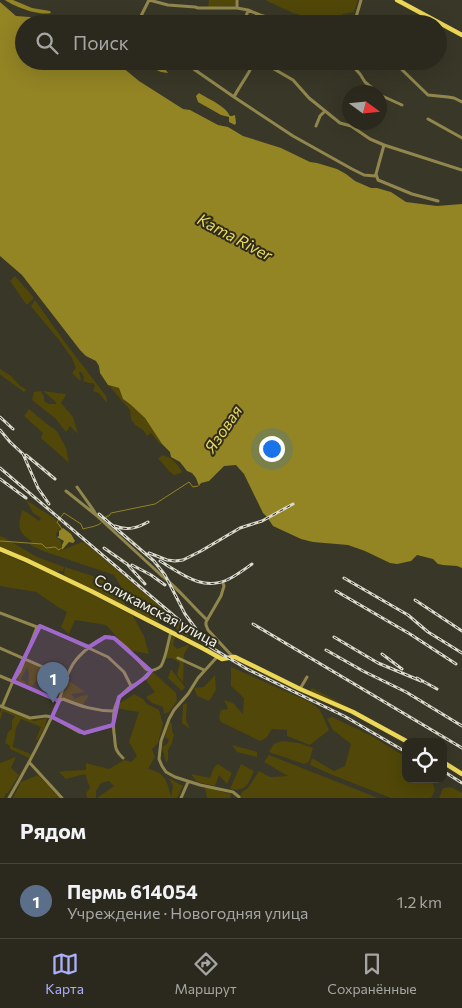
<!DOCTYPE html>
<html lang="ru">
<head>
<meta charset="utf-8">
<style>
  body { margin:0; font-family:Commissioner,sans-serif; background:#333126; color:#f1f3f6 }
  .controls { position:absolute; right:15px; bottom:15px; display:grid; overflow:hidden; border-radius:10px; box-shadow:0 5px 20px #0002 }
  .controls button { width:45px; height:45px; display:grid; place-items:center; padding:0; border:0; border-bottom:1px solid #47453b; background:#2b291d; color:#f1f3f6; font:25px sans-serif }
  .compass { position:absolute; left:342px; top:85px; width:45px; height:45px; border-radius:50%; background:#2b291d; box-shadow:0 5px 20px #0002; rotate:105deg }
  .you { position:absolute; left:271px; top:448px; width:18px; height:18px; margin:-12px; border:4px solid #fff; border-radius:50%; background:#1a73e8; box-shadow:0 0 0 8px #1a73e833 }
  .badge { display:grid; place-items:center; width:32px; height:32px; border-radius:50%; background:#aab0fc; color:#fff; font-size:16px; font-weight:700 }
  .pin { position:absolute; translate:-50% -41px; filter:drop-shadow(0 1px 2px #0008) }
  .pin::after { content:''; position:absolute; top:26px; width:18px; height:15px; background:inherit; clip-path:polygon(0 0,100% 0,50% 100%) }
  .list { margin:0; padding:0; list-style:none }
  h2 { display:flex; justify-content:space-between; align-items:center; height:65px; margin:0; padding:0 20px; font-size:21px }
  h2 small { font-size:16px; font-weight:400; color:#a6a6a4 }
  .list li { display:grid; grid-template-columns:32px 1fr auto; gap:15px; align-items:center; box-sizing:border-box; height:75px; padding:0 20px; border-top:1px solid #47453b }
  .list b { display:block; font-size:19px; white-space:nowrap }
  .list p { margin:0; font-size:16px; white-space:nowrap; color:#a6a6a4 }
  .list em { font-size:16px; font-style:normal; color:#a6a6a4 }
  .icon { flex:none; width:28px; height:28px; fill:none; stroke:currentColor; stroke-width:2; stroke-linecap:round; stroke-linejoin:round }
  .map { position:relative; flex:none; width:462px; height:798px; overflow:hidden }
  .search { position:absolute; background:#2b291d; box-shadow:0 5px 20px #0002; left:15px; right:15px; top:15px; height:55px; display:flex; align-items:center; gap:12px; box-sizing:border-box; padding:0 18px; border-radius:28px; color:#a6a6a4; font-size:19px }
  .sheet { height:140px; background:#2b291d }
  nav { display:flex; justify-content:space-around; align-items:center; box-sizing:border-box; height:70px; border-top:1px solid #47453b; background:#2b291d; font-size:14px; color:#a6a6a4 }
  nav a { display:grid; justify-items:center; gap:2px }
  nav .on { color:#aab0fc }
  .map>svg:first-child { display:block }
</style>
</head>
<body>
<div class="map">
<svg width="462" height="798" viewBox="0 0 462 798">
  <rect width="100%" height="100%" fill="#393727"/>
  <path fill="#504708" d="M209,0H235V6L208,7Z
    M267,0H358L354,12L343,14L338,20L307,17L293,13L267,1Z
    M15,276L34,298L28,304H26L10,281Z
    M35,300L64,341L106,396L107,401L106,402L99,393L93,391L95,386L93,383H89L83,381L84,377L81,372H79L81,380H79L72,373L76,368C74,364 73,358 69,354C58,337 43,322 31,306Z
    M0,369L11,376L20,386L27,390L24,392L2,376L0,374Z
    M109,386L119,388L124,401L131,405L145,418L162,444H160L151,433L147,436L143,430L135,425L131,419L130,410Z
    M41,391L44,397V401L49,404H56V402L43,391L65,394L66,395L61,403L73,417L78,434L70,426L66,432L56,419L32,400L34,392Z
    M29,409L47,424L57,431L66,448L69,463L41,438L43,433L24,416Z
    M162,455C172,457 177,464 182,471L181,473L174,475C167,471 165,464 158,459Z
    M26,500L54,518L62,527C59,530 55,533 56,537L61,541V546L60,551L82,542L85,543L209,648L181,633L172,624L160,619L158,622L135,611L114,575L43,551L30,545L32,542C17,530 18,530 22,510L28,513L39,521L41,518L33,513Z
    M0,536L5,538L37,557L64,567L63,571L56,572L13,552L0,547Z
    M0,552L64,580L133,616L144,636L149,654L129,650L106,625L75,620L69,634L61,627L67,612L58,607L36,592L0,586Z
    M65,567L111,582L128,608L64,575Z
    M172,636L175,638L173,645L177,649L190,644L184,654L183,682L177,675L180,663L172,658H165L170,645Z
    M25,660L45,670L32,686L28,685L29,673L27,667L21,679L27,683L24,685L16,679Z
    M231,667L310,702L320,710L329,730L310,745L287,736V730L272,729L266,738L260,741L221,722L219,717L221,710L228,709L224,700L233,703L243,714L244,698L231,686Z
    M171,669L185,687L182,691L168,678Z
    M153,672L176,693L177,701L169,712L164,714L163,707L152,703L146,697L155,692L145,679Z
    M215,675L216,690L209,701L197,696L194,688L204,687Z
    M68,680L85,692L71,694L75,699L81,696L89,695L82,706L62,697Z
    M312,688L360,713L306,690L310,691Z
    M134,694L143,699L147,704L159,710L163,724L158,743L152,749L155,757L148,769C166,773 167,781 171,797L173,786L169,778L183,786L177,798H97L114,786L109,781L101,783L96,791V798H87L86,793L90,788L85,774L66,779L59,772L65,771L86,770V763L109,769L124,760L131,762L137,756L129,742L139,712L115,708C121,700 127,700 134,694Z
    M187,703L186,720L190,729L182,723L183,705Z
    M2,708L34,721L47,718L45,726L38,740L36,739L41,727L21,719L16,728L13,747L31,754L29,758L10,749V746L5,743L8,732L12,729V721L15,716L3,711L0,720V713Z
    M332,717L370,735L406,757V779H431L435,790L431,798H391L330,774L310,765L312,758L334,771L345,766L351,744L333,730L327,719Z
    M170,721L172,725V731L174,735L172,743L168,750V760L166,763L162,747L167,744L169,740L165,737L166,732Z
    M282,741L299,743L313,748L309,762L304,764L269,752L274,744Z
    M232,745L247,749L257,752V757L237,752Z
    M269,755L378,798H239L242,792L248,788L259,771L270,777L288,776L264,762Z
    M16,757L11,768L19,775L8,793H6L4,798H0V763Z
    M218,764L232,773L227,784L219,775L215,786L197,782L191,774L210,778L214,767Z
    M241,764L254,771C248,784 246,792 230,789Z
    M38,775L60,798H13L21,782Z
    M205,787L231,794L230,798H207Z
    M451,787L462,793V798H439L443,788Z"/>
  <path fill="#938424" d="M5,0H13L32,8L50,11L51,13C39,16 15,7 5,0Z
    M0,2L16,16L30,17L41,24H24V61H108L122,67L139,81L183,109L190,110L218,125L228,127L243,136L281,148L310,162L317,163L337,169L346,174L355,181L371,188H377L391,192L406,202L437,206L462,204V568L457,566L443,565L438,564L433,559L417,555L411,561L397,564L390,563L365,551L348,545L313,542L301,539L273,526L267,517L263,513L244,474L236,465L224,466L209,481L201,483L199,486L196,478L192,473L187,471L180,462L171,457L170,452L162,444L145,418L131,405L123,399L119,388L108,385L100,373L99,366L96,361L86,356L80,350L22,275L0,256Z
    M140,61C151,61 162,63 168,73L161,72L141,63Z
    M199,93C208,99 226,106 230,116H232L235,115L236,123L235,125L229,122V117L221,115L198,102L196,96Z
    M63,528L71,534L75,541L73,543L69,542L62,550V545L64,541L57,537L59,536V531Z"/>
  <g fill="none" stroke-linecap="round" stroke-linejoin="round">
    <path stroke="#938424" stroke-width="1" d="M106,518L107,516H109L111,513L155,504L189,482L193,487L198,486
      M62,529L57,522L64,513L81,524L83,529C89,527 96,527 101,523
      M0,541L42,544L46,548L55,547L59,550L63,547"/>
    <path stroke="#91874e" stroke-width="3" d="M237,8V0
      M140,24L138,22L149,0L168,5L195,7L198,8H237L248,10L260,15L291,24
      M244,24L248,10
      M354,24L361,0
      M182,61L234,97
      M248,61C248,62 250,69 250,70C249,73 236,92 234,97L293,136L352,169L364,175L375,176L376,174
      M260,61L293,80L309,98L340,123L351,126L370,139L384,145
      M348,61L360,74L365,82L377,92
      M393,61L428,95L448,97L454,98L462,102
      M380,95L402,105
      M428,119L462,138
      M316,126L320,116L325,111
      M438,201L412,194L378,180L376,174L384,145L462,170
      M77,487L94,511L96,515
      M66,491L96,515L161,575C178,588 191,605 207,620
      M223,583L224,586L221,596L206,622V625L208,630L233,657
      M0,613L37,627L40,626L52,631L108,657L124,672L131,686
      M0,648L68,678
      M217,657L198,678L188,694L174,710L169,719L161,741L159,759L162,766L166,772L175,777L200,785L233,792L239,797
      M178,658L204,670
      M0,676L59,701L63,699C80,706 95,711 114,711
      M300,689L307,677
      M0,706L30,718L46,716L52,717L79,732L85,733L113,725
      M2,707L13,681L20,671L37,627
      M123,758C113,749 116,745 114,733C112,714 113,701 129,688C132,685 136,685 139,682C144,679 147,674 151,671C155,669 157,670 161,666C166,658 168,642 171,632
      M29,762L62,798
      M9,798C27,767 44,735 58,703C63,690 66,675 73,664C79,655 99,636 109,637C120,638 138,660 146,669L151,671
      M181,798L188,782"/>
    <path stroke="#ecd757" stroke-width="4.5" d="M397,0L462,35
      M0,549L26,560L91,591L204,649L222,659L233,657H235L300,689L353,712L408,742
      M443,762L462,774"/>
    <g stroke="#dbdacf" stroke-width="3">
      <path id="rail" d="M0,417L13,429
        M0,430L10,442L23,454L38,488L49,504
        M26,455L55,479
        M0,468L212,648L247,669L344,716L406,752
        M0,479L26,498
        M99,514L154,561L165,575L185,614L196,629
        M115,526C127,531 137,528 148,522
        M104,548L127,564L145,584
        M149,553L167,560L175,561L183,560L201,551L240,528L262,521L293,504
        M160,561C182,574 203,592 229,579C237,575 245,569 252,564
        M132,565L151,575L165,585
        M344,578L408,615L428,632L462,653
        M336,591L410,634L456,664
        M415,600L462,631
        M253,624L462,748
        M334,637L378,663L421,681
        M326,650L363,671L406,692L462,726
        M382,654L402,669
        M417,678L437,689
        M443,771L462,783"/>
    </g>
    <use href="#rail" stroke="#2f2d1d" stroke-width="1" stroke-dasharray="4" stroke-linecap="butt"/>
  </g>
  <path fill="#a068cc" fill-opacity="0.2" stroke="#a068cc" stroke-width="4" stroke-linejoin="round" d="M40,626L89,647L105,637L114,638L151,671L146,677L119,697L113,725L84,733L52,717L59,701L13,681Z"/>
  <g text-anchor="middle" stroke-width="4" stroke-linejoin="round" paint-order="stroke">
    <g font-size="15" fill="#f6f5eb" stroke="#2f2d1d">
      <text transform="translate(156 611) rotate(28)" y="5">Соликамская улица</text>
    </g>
    <g font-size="16" font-style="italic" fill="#edd95e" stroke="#2f2d1d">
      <text transform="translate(235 237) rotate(28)" y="6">Kama River</text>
      <text transform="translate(223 429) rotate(-56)" y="6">Язовая</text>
    </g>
  </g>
</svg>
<div class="controls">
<button><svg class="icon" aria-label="locate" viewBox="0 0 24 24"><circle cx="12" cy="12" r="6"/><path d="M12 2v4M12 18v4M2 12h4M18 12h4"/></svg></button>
</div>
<svg class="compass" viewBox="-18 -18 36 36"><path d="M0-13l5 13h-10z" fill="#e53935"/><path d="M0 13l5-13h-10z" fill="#a6a6a4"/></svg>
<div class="you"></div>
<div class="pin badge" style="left:53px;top:703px;background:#5c6f8a">1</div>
<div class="search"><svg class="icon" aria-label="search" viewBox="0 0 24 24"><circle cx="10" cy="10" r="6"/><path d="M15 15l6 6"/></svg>Поиск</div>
</div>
<section class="sheet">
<h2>Рядом<small></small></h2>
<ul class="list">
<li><span class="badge" style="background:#5c6f8a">1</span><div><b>Пермь 614054</b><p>Учреждение · Новогодняя улица</p></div><em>1.2 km</em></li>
</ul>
</section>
<nav>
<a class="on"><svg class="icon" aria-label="map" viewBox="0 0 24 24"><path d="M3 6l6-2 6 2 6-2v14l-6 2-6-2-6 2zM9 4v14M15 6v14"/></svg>Карта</a>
<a><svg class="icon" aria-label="directions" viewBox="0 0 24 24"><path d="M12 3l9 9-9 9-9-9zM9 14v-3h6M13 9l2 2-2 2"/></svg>Маршрут</a>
<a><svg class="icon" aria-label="saved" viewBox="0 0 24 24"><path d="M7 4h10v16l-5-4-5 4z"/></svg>Сохранённые</a>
</nav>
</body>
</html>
